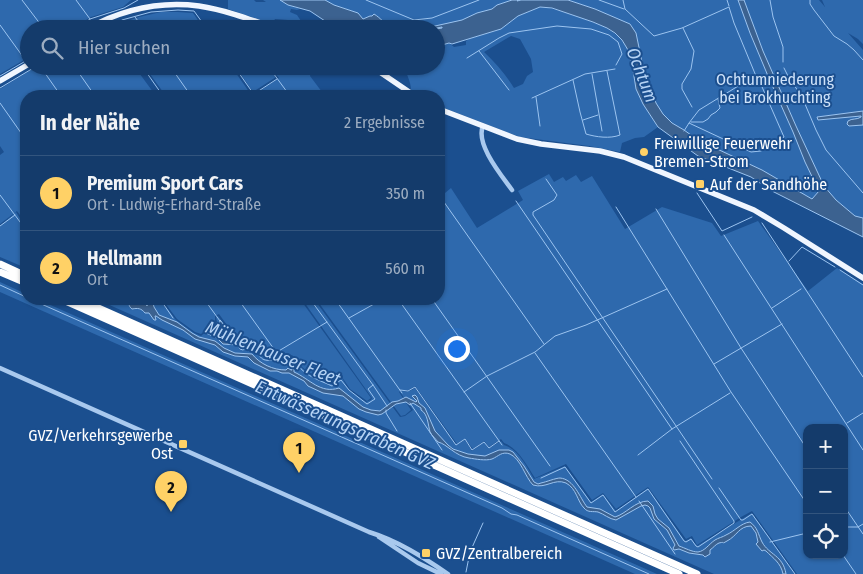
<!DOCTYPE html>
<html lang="de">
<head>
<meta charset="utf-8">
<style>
  body { margin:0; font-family:"Fira Sans Condensed",sans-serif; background:#214673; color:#f1f3f6 }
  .controls { position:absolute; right:15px; bottom:15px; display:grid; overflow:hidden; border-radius:10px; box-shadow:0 1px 4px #0004 }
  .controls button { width:45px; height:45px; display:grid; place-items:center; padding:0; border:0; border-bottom:1px solid #33557e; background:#143b6b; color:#f1f3f6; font:25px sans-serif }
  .you { position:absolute; left:456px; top:348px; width:18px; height:18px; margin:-12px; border:4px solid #fff; border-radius:50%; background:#1a73e8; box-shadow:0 0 0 8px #1a73e833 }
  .badge { display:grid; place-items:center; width:32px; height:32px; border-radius:50%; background:#ffd166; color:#111; font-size:16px; font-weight:700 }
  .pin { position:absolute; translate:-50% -41px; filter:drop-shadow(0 1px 2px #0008) }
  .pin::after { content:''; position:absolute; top:26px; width:18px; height:15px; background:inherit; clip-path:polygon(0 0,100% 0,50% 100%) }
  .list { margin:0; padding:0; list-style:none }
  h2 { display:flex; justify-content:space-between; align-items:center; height:65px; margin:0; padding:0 20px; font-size:21px }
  h2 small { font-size:16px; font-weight:400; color:#9dadc1 }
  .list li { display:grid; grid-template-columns:32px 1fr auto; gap:15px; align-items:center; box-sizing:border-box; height:75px; padding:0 20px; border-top:1px solid #33557e }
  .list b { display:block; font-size:19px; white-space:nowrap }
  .list p { margin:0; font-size:16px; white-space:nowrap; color:#9dadc1 }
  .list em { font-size:16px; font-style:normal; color:#9dadc1 }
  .icon { flex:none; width:28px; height:28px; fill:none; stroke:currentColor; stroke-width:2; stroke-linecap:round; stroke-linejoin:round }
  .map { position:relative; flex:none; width:863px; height:574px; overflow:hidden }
  .search { position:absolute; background:#143b6b; box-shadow:0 1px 4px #0004; left:20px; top:20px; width:425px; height:55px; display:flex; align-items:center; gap:12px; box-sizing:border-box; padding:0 18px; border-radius:28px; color:#9dadc1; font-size:19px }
  .panel { position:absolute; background:#143b6b; box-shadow:0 1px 4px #0004; left:20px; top:90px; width:425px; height:215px; border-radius:20px }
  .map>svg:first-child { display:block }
</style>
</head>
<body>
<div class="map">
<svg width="863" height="574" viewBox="0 0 863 574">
  <rect width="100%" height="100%" fill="#1b4f8f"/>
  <path fill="#2e69ad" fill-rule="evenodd" d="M0,0H131L123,7L91,17L71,29H29V57L0,74Z
    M228,0H254L256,2H266L263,0H280L289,5L300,9L297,10L291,9L290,12L297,15L301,21L275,19L272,24L228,9Z
    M295,0H819L825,7L822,0H863V44L858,39L848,33L863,50V233L657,120L631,49L605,22L544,4L436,41V29H346Z
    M540,7C555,8 569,14 584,19C602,25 622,33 629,52C633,63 633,75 636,86C638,95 652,119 658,127L644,137L635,138L622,143L620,152L589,146L520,137L439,106V96H422L411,90C411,81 406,75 405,66H436V45H442L449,43L454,47L466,45V41L469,39L501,29L518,16ZM511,36L520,39L531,59L533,72L527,76L523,84L514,88C506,75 495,62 484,52Z
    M161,12H178L193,13L204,29H115L113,26L139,17Z
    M37,66H134L156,96H26V226L24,223L25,222L17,211L0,224V155L4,152L0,146V89Z
    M144,66H231L252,96L279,78L270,68L276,77L253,92L235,66H312L310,76L325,96H166Z
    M549,174L554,182L563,177L566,181L576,175L581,182L592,176L625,229L662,207L712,223L721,236L758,221L808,291L837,268L863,284V574H797L752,511L741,517L697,545L692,536L686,539L648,487L616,509L603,493L592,500L566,464L535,478C527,466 518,448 504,443L501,439L489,447L484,441L473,449L465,439L457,444L415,386L409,390H402L399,392L411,410L405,415L401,416L316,299H439V198L451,188L477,228L523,200L518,191ZM807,428H844V555H807Z
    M16,212L26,228V268L0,257V226Z
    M0,282L26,294V299H37L657,574H635L0,292Z
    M96,299H160L176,320L194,333L201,336L217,322L216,317L218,316L239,345L244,347L251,343L265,359L271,360L280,356L284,361L292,357C303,371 314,379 332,384L342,378L349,390L366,402L371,400L372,398L302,299H314L400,417L405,416L413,410L400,392L402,391C408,392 410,391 415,388L456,445L465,440L472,451L484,442L489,448L501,441L504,445C518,449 527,467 534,479L565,466L591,502L603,494L616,511L648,488L685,541L691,538L697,546L752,513L795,574H714Z
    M162,299H300L371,398L367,401L350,389L342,377L332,382L308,372L302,367L292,355L284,360L280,355C277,355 275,357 272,358C263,360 256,347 252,341L244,346H242L219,314L215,316V321L201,334L195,332L177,319Z"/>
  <path fill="#3c6290" stroke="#9cc4f0" d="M280,0H325L334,5L358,13L363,19L370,16H372L374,14C381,18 385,25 392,27L391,29H378L365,24L364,26L370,29H337L310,11L288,5Z
    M512,0H518L517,1L521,0H568L595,9L630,24L636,33L642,62L656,103L663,114L672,123L684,130L698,140L762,170L812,199L819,191L805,162L793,132L768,76L750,33L738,0H744L763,51L796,126L824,186L836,200L855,216L863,218V237L772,191L751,177L698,156L658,127L643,104L636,89L633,70L628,50L622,40L615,33L607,28L593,22L552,8L540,7L518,16L501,29L452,44L449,43L442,45H436V29L442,28V27L431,29H413L419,27L426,28L462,20L477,13L492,9L497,5Z
    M863,111V125L849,126L847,124L848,121C852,118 857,120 861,117V116L818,120L817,117Z
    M130,299H142L147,306L149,301L147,299H152L154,307L159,315L177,322L192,333L199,337L215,341L224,348L235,353L252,354C260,364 273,370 286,370L288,368L291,370H292L291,366H292L294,368V372C310,379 320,394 339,388L363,407L371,410L380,411L392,402L398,401L406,397L416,402L417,401L412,396L415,395L417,397L419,403L425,408L435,431L448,445L453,449L468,454L485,456L499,450H509L513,452L524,466L534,482L538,484L541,483C546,482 556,478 560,478C574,479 580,498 587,507L600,509L615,517C626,514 635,501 648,501L653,506L655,514L658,519L669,528L679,546C685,548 692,552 698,552C705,551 709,544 715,540C718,538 723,537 726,535C735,531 741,523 750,522C758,528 758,534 762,542C769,555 783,555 786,574H783C781,563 773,558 766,551L764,550L762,551L756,544L758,542L756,533L751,526C739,526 737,536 727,541C720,545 727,541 719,543C716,544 713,548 710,550V554L705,557L703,555L689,553L679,549L674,550L673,548L675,545L667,530L654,519L650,508L648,506L645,505L641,506L616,520C609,519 604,514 598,512C593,511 588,513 584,508C577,501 577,489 566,483C554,478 546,489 533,485C525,477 521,459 510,454C502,451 499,456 492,459C486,461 475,459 469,458C455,456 447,444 438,442C435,438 432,436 430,432C428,425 428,414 421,410V408L413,403L410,405L406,402L396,404L382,414L378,415L366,412L359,409L343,396L323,393L308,386L304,381L289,373H282L277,371H270L254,363L248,357L235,356L223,352L215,345L195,339L183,330L162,320L156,316H155L156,320H154L149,313H145C141,308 138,308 132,309C128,306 129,303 130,299Z
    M220,320L221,321L238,345L223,344L217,338L206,333L213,326L220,322Z"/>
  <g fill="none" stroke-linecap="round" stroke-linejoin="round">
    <path stroke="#9cc4f0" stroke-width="1" d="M22,0L44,29
      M76,0L90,19
      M366,0L414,20L432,18L479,0
      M599,0L624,9
      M623,0L625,9L654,36L682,28L729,7L734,23L756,76
      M727,0L729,6
      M770,0L773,17L783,47V62
      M810,0V4L814,10L834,36L847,44L854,50L863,60
      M135,17L144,29
      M122,20L151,12L178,10L194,11L207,29
      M233,22L239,29
      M0,25L26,61
      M683,28L694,51L691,69L682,84V89L692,107
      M76,29L90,19L124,8L138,0
      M99,29L117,22
      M479,51L509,90
      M467,58L499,38L509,33L557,26L591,29L609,35L618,42L622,54L616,65
      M40,66L61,96
      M74,66L95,96
      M142,66L163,96
      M170,66L191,96
      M234,66L255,96
      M268,66L290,96
      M784,68L788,76L802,97L816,130L826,150L863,193
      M592,74L602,131
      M0,76L29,59
      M573,80L580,112L586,134C596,137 610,139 620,135L607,71
      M0,88L35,67
      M254,94L277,79
      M536,97L540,126
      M532,98L585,74L615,69
      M0,103L26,140
      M583,120L598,115
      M691,122H703L708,119L711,115L716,112L720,108L718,99
      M689,123L699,110L748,80
      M684,131L689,123L751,152L761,151L784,137L759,80
      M546,179L557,195L554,200L533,212V215L712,479
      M697,193L722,231L752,217
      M0,195L26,230
      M439,195L544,344
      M516,201L672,429
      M616,207L731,392L807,504
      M656,209L741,348L807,449
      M21,223L26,219
      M762,223L863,377
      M0,226L15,215
      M724,235L863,450
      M789,261L802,247L835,267
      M840,270L863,285
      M0,285L26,297
      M30,299L502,508L511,514L517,515L649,574
      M160,299L173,318
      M204,299L220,321
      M238,299L284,363L292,358C305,376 312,377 332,386L341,380L349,390L367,404L375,399L368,389L373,385
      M310,299L373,385L387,406
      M335,299L402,393
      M398,299L502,445
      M432,299L550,466
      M772,308L801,289
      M349,318L383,299
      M237,344L240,349L243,350L252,344C263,361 260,362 280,359
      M277,352L327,322
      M535,353L636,497
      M714,364L782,324
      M400,390L408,391L415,387L456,445L465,439L472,450L484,442L489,448L499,441
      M464,392L487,376L535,352L555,336L586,325L667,289
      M410,403L442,450
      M386,410V413L397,431
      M847,423L863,413
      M638,455L672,429L730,393
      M541,478L565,467L591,503L603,495L615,512L648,489L684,541L686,542L691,539L696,546L698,547L734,523V521L680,441
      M719,488L741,520H743L752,514L795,574
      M639,501L675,554
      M844,506L863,534
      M844,527H858L863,524
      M770,542L807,533
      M843,555L856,574
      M466,572L470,552L483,523"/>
    <path stroke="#a9c9ee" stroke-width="4.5" d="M483,126C475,144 502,176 512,190
      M0,368L369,532C398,541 423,557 448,574
      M379,537L418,563L441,574"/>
    <path stroke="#f0f6ff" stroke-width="5.5" d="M87,29C121,10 160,1 199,6C226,10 252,20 277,29
      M371,66L415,96
      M0,81L29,64
      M439,109L517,139L541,144L600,151L624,157L754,210L784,228L863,278"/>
    <path stroke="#fff" stroke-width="7" d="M0,264L26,276
      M0,272L26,283
      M61,299L679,574
      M78,299L697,574"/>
  </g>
  <g fill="#ffd166" stroke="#1b4f8f" stroke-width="2">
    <circle cx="644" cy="152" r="5"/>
    <rect x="695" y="179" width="10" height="10" rx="2.5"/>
    <rect x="178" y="439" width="10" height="10" rx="2.5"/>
    <rect x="421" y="548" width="10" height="10" rx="2.5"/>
  </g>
  <g text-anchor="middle" stroke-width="4" stroke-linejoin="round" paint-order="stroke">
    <g font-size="16" fill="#cfe3fa" stroke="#1b4f8f">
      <text x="775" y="85">Ochtumniederung<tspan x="775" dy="18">bei Brokhuchting</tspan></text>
    </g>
    <g font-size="16" fill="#fff" stroke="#1b4f8f" text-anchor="start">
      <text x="654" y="149">Freiwillige Feuerwehr<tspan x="654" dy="18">Bremen-Strom</tspan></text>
      <text x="710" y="190">Auf der Sandhöhe</text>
      <text x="173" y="441" text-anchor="end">GVZ/Verkehrsgewerbe<tspan x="173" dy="18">Ost</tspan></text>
      <text x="436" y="559">GVZ/Zentralbereich</text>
    </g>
    <g font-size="18" font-style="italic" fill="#b5d3f5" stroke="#1b4f8f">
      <text transform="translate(642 75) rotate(69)" y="6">Ochtum</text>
      <text transform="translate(273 353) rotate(22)" y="6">Mühlenhauser Fleet</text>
      <text transform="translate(345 425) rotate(24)" y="6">Entwässerungsgraben GVZ</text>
    </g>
  </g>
</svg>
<div class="controls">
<button>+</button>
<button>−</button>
<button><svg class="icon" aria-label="locate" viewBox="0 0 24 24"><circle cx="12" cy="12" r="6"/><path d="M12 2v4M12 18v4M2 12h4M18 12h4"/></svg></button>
</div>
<div class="you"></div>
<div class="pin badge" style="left:299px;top:473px">1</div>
<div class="pin badge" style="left:171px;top:512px">2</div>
<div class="search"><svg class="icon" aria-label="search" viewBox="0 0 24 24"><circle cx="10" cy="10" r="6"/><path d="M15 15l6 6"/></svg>Hier suchen</div>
<section class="panel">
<h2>In der Nähe<small>2 Ergebnisse</small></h2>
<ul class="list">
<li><span class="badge">1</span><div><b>Premium Sport Cars</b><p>Ort · Ludwig-Erhard-Straße</p></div><em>350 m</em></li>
<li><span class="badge">2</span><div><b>Hellmann</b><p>Ort</p></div><em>560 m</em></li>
</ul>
</section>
</div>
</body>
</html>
